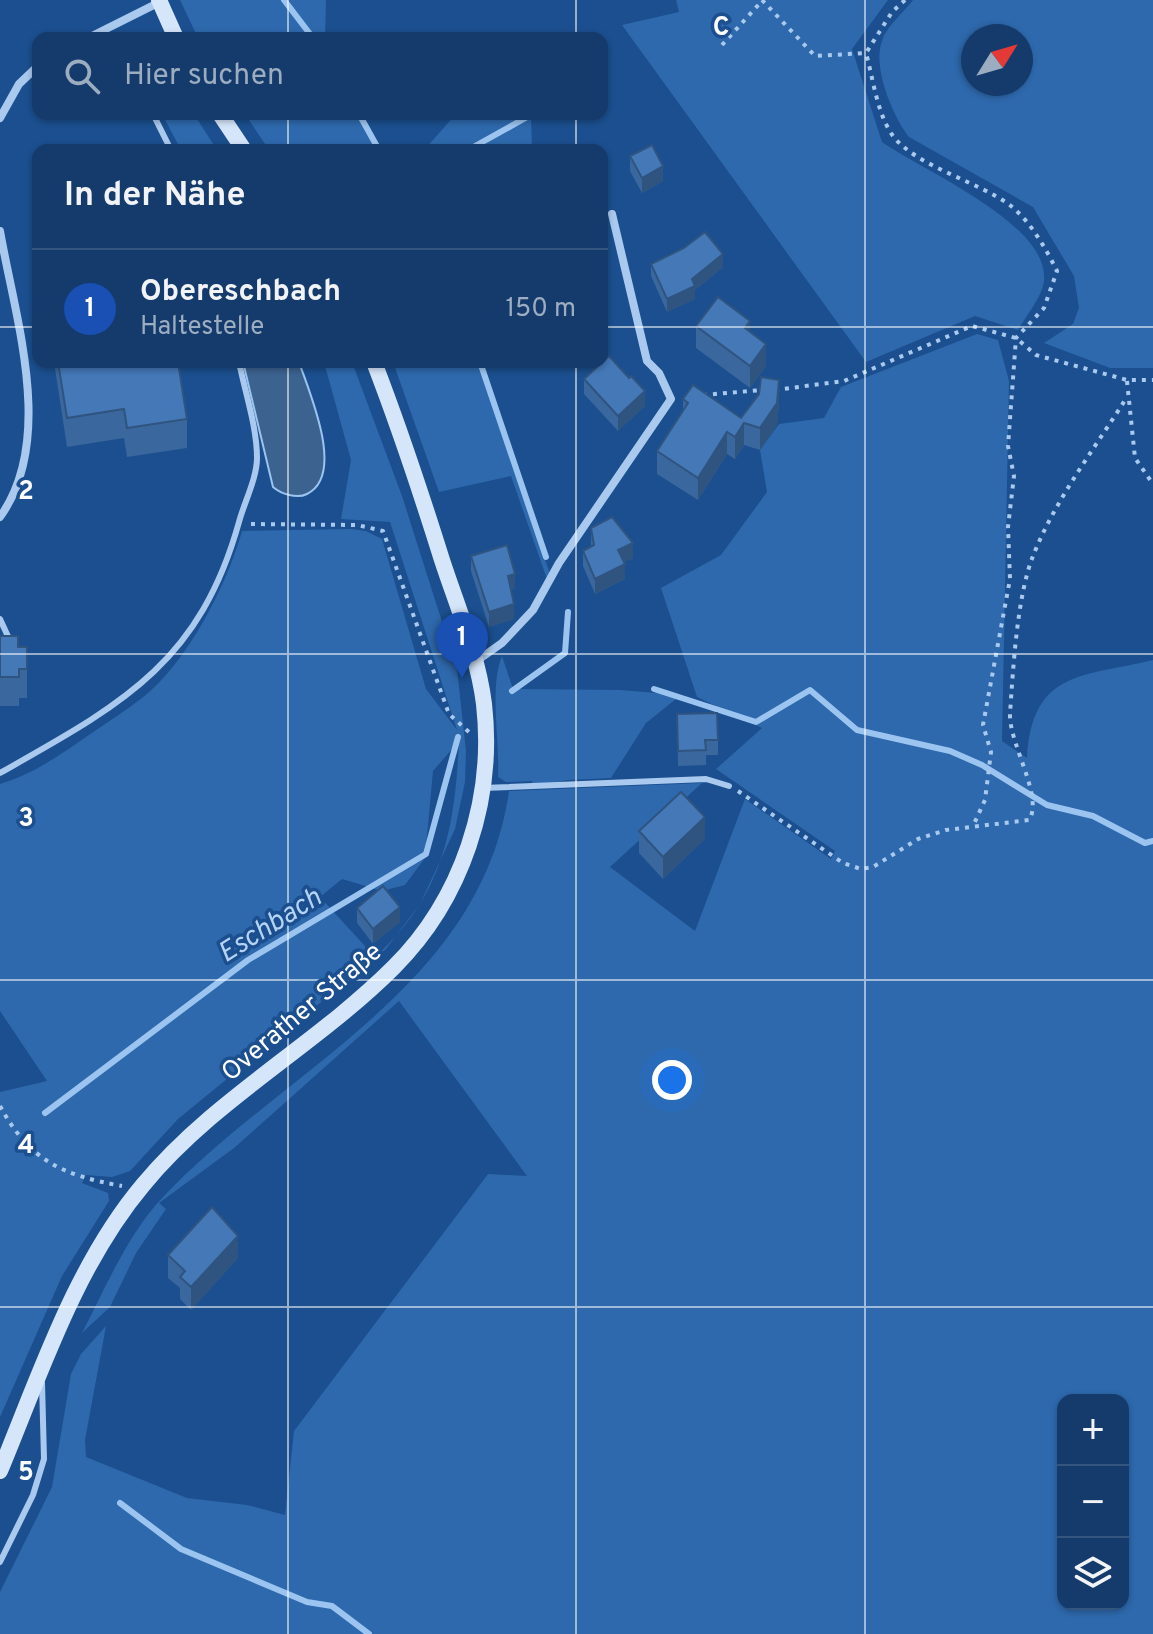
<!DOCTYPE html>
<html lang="de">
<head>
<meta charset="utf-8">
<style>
  body { margin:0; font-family:Overpass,sans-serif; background:#214673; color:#f1f3f6 }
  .controls { position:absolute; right:24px; bottom:24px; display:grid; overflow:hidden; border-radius:16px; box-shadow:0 2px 6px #0004 }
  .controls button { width:72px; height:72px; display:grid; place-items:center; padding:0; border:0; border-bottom:2px solid #33557e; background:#143b6b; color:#f1f3f6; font:40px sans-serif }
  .compass { position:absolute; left:961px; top:24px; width:72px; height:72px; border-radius:50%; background:#143b6b; box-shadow:0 2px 6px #0004; rotate:53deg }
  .you { position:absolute; left:672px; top:1080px; width:28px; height:28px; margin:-20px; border:6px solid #fff; border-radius:50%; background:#1a73e8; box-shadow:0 0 0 12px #1a73e833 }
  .badge { display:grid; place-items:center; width:52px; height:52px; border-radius:50%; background:#90b9f0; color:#fff; font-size:26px; font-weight:700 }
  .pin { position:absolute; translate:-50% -66px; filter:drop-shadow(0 2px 4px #0008) }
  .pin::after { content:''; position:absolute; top:42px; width:28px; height:24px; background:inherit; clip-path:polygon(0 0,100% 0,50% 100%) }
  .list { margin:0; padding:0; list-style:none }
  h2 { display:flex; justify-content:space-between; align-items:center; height:104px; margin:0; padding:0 32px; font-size:34px }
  h2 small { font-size:26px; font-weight:400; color:#9dadc1 }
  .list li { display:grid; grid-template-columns:52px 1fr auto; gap:24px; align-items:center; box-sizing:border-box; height:120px; padding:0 32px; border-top:2px solid #33557e }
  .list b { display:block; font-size:30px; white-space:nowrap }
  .list p { margin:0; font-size:26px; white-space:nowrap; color:#9dadc1 }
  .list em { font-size:26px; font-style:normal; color:#9dadc1 }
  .icon { flex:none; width:44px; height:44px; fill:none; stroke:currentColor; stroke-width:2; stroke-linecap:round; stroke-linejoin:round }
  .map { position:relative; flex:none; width:1153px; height:1634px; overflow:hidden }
  .search { position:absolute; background:#143b6b; box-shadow:0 2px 6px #0004; left:32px; top:32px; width:576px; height:88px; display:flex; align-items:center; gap:20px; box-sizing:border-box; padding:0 28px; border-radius:16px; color:#9dadc1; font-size:30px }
  .panel { position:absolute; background:#143b6b; box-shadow:0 2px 6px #0004; left:32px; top:144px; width:576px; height:224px; border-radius:16px }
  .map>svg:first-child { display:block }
</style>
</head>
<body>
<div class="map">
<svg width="1153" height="1634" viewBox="0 0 1153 1634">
  <rect width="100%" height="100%" fill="#1b4f8f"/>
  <path fill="#2e69ad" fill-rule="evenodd" d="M180,0H326L325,38H198Z
    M676,0H888L852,49L882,142C923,171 1050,224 1044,281C1042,297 1026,316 1018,330L975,316L866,362L622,25L679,12Z
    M913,0H1153V368H1110L1044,343L1073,324L1079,308L1074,276L1033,207L909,137C893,117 872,67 882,41C886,27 904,12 913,0ZM1021,36V84H973V36Z
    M162,114H194L217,150H181Z
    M245,114H358L377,150H269Z
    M456,114H531L532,150H424Z
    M977,334L998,340L1009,381L1002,741L1027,758C1032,670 1083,677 1153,660V1634H0V1592L52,1487L71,1374L81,1354L106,1326L85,1440L86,1457L187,1498L247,1505L285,1515L294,1431L488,1174L527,1176L399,1001L234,1148L159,1203L166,1209L136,1253L110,1307L82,1333C106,1287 127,1235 163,1197C286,1067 481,987 509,791L702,783L610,867L695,931L745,799L831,859L835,851L716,769L762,728L697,697L661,588L721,555L767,492L760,450L779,424L824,418L841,387ZM1063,1400H1123V1604H1063Z
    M324,362H352L402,496L457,669L466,751L465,782L455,829L420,904L386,949L178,1119L130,1171L112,1177L86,1175L82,1183L108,1193L109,1201L62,1276L0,1417V1092L47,1081L0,1011V784C33,774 57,757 86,737C104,724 124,712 142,698C187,663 227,585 242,531L351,529L366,531L382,539L426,689L457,730L390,522L341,519L351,460ZM459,741C455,828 443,896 375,957L320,897L342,879L382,891L405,885L425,858L433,771Z
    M393,362H478L550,574L547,579L511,476L439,492Z
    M502,656L514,692L518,689L620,690L681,695L646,723L611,778L568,780L532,787V781L506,782L498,777C500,741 489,687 502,656Z"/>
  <path fill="#3c6290" stroke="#9cc4f0" stroke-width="2" d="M243,362H299C309,392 346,475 307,494C297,499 281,494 273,487Z"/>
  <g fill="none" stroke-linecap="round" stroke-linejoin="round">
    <path stroke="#9cc4f0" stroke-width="6" d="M284,0L313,38
      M359,114L379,150
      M468,150L529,116
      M480,362L546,557
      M654,689L756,722L810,690L857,730L950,751L982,765L1047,805L1093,816L1145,843L1153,841
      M512,691L565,653L568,612
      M45,1113L248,960L426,854L458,737
      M120,1503L181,1549L307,1602L332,1606L369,1634"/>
    <path stroke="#a9c9ee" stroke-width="4" stroke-dasharray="4 6" stroke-linecap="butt" d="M762,0L815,56L866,53
      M905,0L892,12L866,53C873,78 877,114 893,136C917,167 980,182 1011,206C1031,222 1046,249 1057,271L1044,308L1016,338L1008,446L1014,476L1008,527L1010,579L983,725L991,752L985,800L973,826
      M722,45L761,2
      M1127,381L1135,458L1153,484
      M775,390L844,381L972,326L1016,338L1036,355L1127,380H1153
      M703,395L762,390
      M251,524L357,525L383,531L449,714L470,733
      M738,791L843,863L861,869L873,867L918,839L946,830L1029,820C1044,797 1009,744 1010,714C1013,670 1017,596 1033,556C1055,500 1095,448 1127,397
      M0,1106C30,1161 62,1175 122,1186"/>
    <path stroke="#a9c9ee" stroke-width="6" d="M153,114L171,150
      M0,619L11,643
      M0,773C120,705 199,665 239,522C244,503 257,478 257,458C257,427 245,392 239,362
      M483,788L706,779L729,786
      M0,1562L33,1495L44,1459L42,1383"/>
    <path stroke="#a9c9ee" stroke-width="8" d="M88,38L160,2
      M0,118L19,84L38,66
      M0,231C15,318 56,439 0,517
      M475,662L502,643L533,610L559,563L671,399L659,373L647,361L612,214"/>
    <path stroke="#d6e6fa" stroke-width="16" d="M159,0L176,38
      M220,114L244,150
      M0,1471C40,1375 75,1266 143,1185C214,1099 315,1046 394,967C462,899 495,800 484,704C478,655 457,606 442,560C421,493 399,427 374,362"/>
  </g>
  <path fill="#3a679d" d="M630,156L663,181L642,193L630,171Z
    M651,264L723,267L695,290V299L667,312L651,276Z
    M696,326L750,332L766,366L750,388L696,348Z
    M54,362H178L187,419V448L127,457L124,438L67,447Z
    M629,378L645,406L618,431L584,394V379Z
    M683,399L741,418L779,403L777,425L760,450L744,445L735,459L727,454L698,500L657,474V451L683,410Z
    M591,528L633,558L624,562L625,579L595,594L583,566V551L591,547Z
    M471,556L515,588L511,590L514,619L489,627L471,571Z
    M0,636L18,647H27V698H19V706H0Z
    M677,714L718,740V755H706V765L678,766Z
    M639,831L705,839L663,879L639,853Z
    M357,908L400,922L373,944L357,923Z
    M168,1255L238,1258L191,1310L180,1299V1288L168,1278Z"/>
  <path fill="#305480" d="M663,166V181L642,193V178Z
    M723,254V267L695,290V299L667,312V299Z
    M606,287V302L602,303V288Z
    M750,321V343L745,328Z
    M766,344V366L750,388V366Z
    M779,380V403L777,425L760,450V428Z
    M645,391V406L618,431V416Z
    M744,423V445L735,459V437Z
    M727,432V454L698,500V478Z
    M633,543V558L618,565V550Z
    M625,564V579L595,594V579Z
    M515,574V588L508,591V576Z
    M514,604V619L489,627V612Z
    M705,817V839L663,879V857Z
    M400,907V922L373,944V929Z
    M238,1236V1258L191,1310V1287Z"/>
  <path fill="#4478b7" stroke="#305480" stroke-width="2" d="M652,145L663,166L642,178L630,156Z
    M705,232L723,254L692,279L695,286L667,299L651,264L684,248Z
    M602,277L606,287L602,288Z
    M718,297L750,321L745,328L766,344L750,366L696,326Z
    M609,356L629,378L631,376L645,391L618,416L584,379Z
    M58,362H178L187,419L127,428L124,409L67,418Z
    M761,377L779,380L777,403L760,428L744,423L735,437L727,432L698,478L657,451L688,403L683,399L693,385L741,418L759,394Z
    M612,517L633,543L618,550L625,564L595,579L583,551L594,545L591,528Z
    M507,545L515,574L508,576L514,604L489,612L471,556Z
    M0,636H18V647H27V669H19V677H0Z
    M717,713L718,740H705L706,750L678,751L677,714Z
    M681,792L705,817L663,857L639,831Z
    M383,886L400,907L373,929L357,908Z
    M212,1207L238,1236L191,1287L180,1277L185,1271L168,1255Z"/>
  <path fill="none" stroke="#fff" stroke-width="2" stroke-opacity="0.55" d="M288,0V38M576,0V38M865,0V1634M288,114V150M576,114V150M0,327H38M602,327H1153M288,362V1634M576,362V1634M0,654H1153M0,980H1153M0,1307H1153"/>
  <g text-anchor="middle" stroke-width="7" stroke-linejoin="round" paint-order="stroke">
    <g font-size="26" fill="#fff" stroke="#1b4f8f">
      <text transform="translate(301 1011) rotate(-40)" y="9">Overather Straße</text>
    </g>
    <g font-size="28" font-style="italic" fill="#b5d3f5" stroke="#1b4f8f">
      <text transform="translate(269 924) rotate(-32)" y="10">Eschbach</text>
    </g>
  </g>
  <g font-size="26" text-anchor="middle" font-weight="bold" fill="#fff" stroke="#1b4f8f" stroke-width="7" stroke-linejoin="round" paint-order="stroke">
    <text x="721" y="35">C</text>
    <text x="26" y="499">2</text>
    <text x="26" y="826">3</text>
    <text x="26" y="1153">4</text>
    <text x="26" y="1480">5</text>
  </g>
</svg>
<div class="controls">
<button>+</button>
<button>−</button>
<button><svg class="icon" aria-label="layers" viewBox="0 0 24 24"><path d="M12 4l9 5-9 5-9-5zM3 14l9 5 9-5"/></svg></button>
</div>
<svg class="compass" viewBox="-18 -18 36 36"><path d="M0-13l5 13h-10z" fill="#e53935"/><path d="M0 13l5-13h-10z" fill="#9dadc1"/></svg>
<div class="you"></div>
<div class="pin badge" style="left:462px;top:678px;background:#1a4fb4">1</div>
<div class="search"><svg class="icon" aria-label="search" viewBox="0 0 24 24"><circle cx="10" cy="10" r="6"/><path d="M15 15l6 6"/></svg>Hier suchen</div>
<section class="panel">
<h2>In der Nähe<small></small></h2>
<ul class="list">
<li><span class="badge" style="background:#1a4fb4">1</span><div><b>Obereschbach</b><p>Haltestelle</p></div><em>150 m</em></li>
</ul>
</section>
</div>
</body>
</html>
